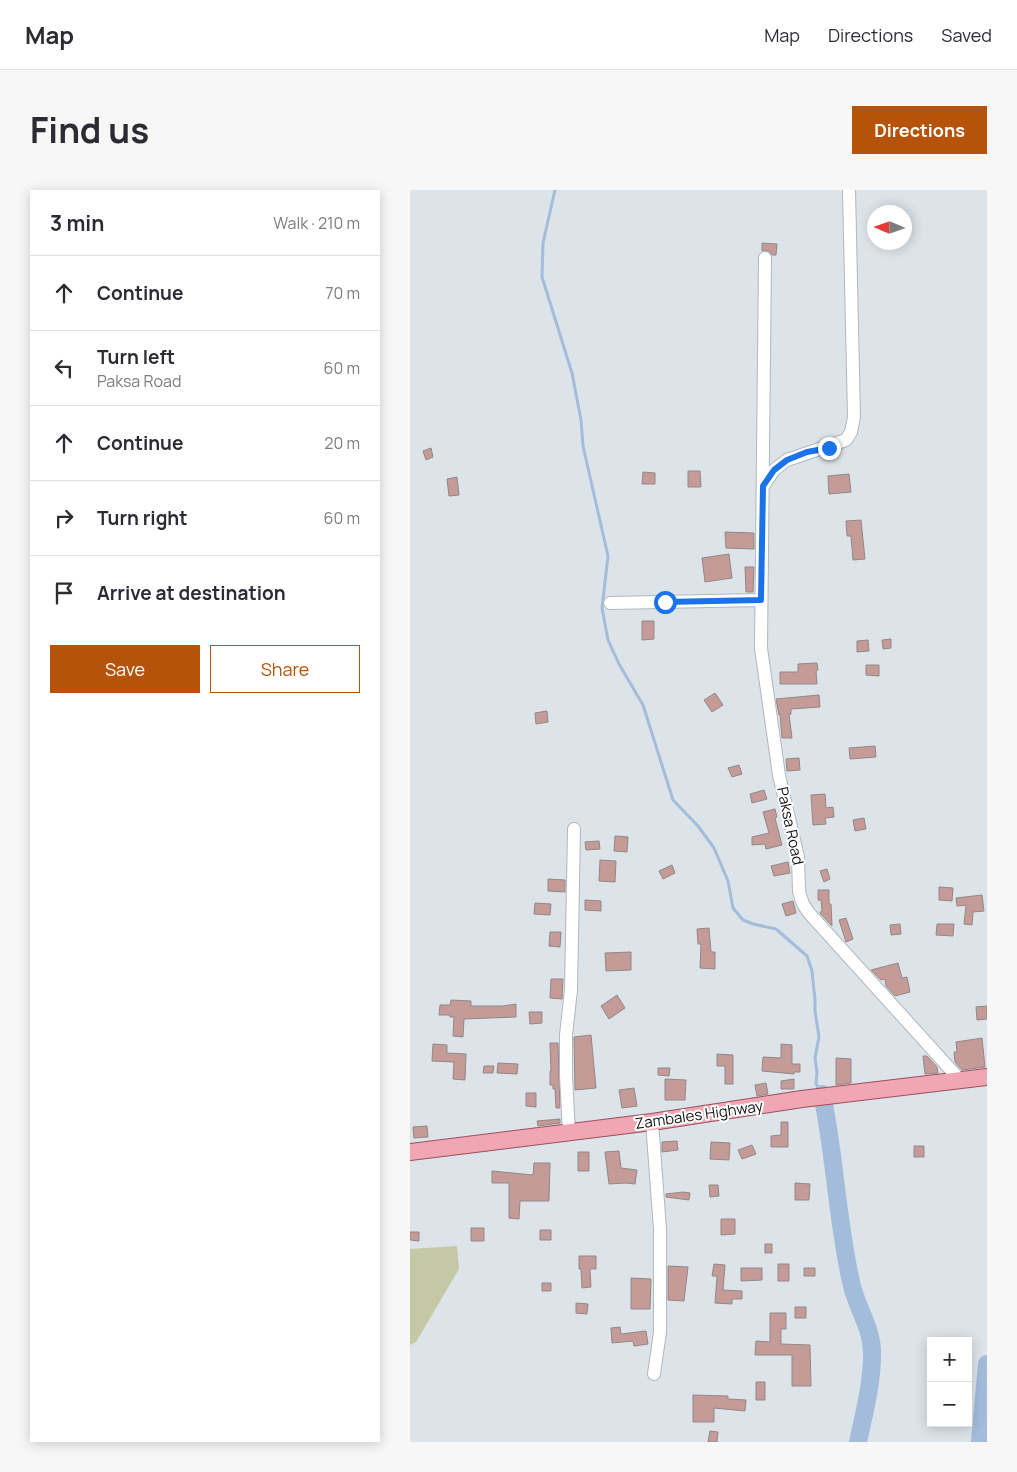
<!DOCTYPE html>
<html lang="en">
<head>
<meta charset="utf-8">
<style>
  body { margin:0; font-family:Manrope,sans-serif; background:#f7f7f7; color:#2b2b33 }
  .controls { position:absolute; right:15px; bottom:15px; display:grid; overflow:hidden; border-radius:0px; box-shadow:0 2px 12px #0003 }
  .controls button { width:45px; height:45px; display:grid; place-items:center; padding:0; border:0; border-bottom:1px solid #e1e1e2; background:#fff; color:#2b2b33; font:25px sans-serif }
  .compass { position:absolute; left:457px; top:15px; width:45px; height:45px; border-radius:50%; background:#fff; box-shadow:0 2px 12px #0003; rotate:272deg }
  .stop { position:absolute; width:15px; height:15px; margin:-11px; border:4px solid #1a73e8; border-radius:50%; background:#fff }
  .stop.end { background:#1a73e8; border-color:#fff; box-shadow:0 1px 5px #0008 }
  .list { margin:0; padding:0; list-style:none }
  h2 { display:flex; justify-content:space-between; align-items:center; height:65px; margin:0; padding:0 20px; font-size:21px }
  h2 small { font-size:16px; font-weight:400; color:#7c7c81 }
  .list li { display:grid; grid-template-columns:32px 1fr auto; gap:15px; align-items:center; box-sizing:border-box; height:75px; padding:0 20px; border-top:1px solid #e1e1e2 }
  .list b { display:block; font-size:19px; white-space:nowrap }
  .list p { margin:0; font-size:16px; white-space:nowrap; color:#7c7c81 }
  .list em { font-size:16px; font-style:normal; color:#7c7c81 }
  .actions { display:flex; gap:10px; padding:15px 20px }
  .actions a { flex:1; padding:11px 0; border:1px solid #b45309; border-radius:0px; text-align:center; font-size:18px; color:#b45309 }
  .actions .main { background:#b45309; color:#fff }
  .icon { flex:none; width:28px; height:28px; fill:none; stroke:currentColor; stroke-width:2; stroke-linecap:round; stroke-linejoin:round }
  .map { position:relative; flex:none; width:577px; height:1252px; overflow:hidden; border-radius:0px }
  header { display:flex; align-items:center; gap:30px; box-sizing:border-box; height:70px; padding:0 25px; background:#fff; border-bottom:1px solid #e1e1e2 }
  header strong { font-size:24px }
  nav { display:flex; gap:28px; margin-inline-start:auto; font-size:18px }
  .intro { display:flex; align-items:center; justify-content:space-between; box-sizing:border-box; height:120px; padding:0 30px }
  h1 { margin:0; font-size:35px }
  .button { padding:12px 22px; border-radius:0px; background:#b45309; color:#fff; font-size:18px; font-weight:700 }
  main { display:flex; gap:30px; padding:0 30px }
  aside { flex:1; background:#fff; border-radius:0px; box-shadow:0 2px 12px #0003 }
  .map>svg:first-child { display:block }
</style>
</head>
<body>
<header>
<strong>Map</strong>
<nav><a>Map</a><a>Directions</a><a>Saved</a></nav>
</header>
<div class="intro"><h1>Find us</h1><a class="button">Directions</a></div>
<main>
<aside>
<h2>3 min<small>Walk · 210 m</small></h2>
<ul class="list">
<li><svg class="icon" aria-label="ahead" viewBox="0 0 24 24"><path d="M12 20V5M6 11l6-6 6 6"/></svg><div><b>Continue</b></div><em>70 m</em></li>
<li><svg class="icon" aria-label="left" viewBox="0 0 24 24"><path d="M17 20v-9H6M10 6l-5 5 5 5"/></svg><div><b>Turn left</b><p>Paksa Road</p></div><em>60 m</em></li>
<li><svg class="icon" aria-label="ahead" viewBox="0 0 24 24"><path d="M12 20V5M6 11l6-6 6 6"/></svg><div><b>Continue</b></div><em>20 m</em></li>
<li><svg class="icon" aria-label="right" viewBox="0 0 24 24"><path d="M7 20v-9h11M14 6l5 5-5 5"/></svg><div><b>Turn right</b></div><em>60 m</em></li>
<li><svg class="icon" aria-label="arrive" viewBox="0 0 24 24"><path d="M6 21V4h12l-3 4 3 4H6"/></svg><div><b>Arrive at destination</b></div></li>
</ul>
<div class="actions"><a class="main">Save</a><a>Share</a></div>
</aside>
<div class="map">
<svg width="577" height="1252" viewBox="0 0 577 1252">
  <rect width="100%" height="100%" fill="#dce4ea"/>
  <path fill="#c5c8a5" d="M47,1056L49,1079L6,1152L0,1155V1059Z"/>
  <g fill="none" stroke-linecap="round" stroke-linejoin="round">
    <path stroke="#a3bcda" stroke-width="3" d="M145,0L133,53L132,87L162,183L171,230L173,256L198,366L192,418L198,450L209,474L233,515L263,610L288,636L304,658L318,691L323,718L333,730L343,734L366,739L397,766L402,781L405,810V821L409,847L405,868L407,882L406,894L411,901"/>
    <path stroke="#a3bcda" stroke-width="18" d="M412,904C425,966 427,1030 441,1092C446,1117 463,1139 462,1165C462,1194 454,1224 448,1252
      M570,1252L577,1174"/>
  </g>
  <path fill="#c59b98" stroke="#918786" d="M352,53L367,54L366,65H362L359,61H352Z
    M21,258L23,267L16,270L13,261Z
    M278,281H290L291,297H278Z
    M233,282L245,283V294H232Z
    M439,284L441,302L419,304L418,286Z
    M47,287L49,305L39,306L37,289Z
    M451,330L455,369L443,370L441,346H437L436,331Z
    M315,342L344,343V359L316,358Z
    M319,364L322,388L295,392L292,368Z
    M335,377H344L343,402H336Z
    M232,431H244V449L232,450Z
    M481,449V458L473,459L472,450Z
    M458,450L459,461L447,462V451Z
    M407,473L408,480L406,481L407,494H370V482H388V474Z
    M456,475H469V486L456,485Z
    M305,503L313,515L302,522L294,510Z
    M409,505L410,517L381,519V524H379L382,548H372L370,524L369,525L366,509Z
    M137,521L138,532L126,534L125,523Z
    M465,556L466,567L440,569L439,558Z
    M389,568L390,580L377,581L376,569Z
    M329,575L332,584L322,587L318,578Z
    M354,600L357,609L342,613L340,604Z
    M415,604L416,618L423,617L424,627L415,628L416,634L403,635L401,605Z
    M365,619L367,627L365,628L372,655L356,659L355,654L342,655V647L359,643L353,622Z
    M454,628L456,639L445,641L443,630Z
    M205,646L218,647L217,662L204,661Z
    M189,651L190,659L176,660L175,652Z
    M190,670L206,671L205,692L189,691Z
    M378,672L380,683L364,686L361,676Z
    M262,675L265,683L253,689L249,681Z
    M417,679L420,689L414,692L410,681Z
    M138,689L155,690V702L138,701Z
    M529,697L543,698L542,711L529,710Z
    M408,700H419V714H421L422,736L410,723L412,720L411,710H408Z
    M572,705L574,721L563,722L562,735L554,734L556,715L547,716L546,708Z
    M175,710L191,711V721L175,720Z
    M383,711L386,723L376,726L372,714Z
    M125,713L141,714L140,725L124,724Z
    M436,728L443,749L436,752L429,730Z
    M490,734L491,744L481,745L480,735Z
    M527,734H544L543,746L526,745Z
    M299,738L301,762H305V779L290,778L291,754H288L287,739Z
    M140,742H151L150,757L139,756Z
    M221,762V780L196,781L195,763Z
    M488,773L492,788L497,787L500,802L485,806L476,796L475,789L471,790L461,780Z
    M141,789H153L152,809L140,808Z
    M207,805L215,818L199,829L191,816Z
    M41,810L61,811V816H93L106,814V827L54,829L53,847L43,846L44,827H40V825H29L30,815H40Z
    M577,816V829L567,830L566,817Z
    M119,822H132V833L120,834Z
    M181,845L186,898L165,900L164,847Z
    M572,848L575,877L552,880L545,872L544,862H547L546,852Z
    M140,853H148L150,918H146L145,899H143V895H140V881H141Z
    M23,854L37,855V863L56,864L55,890L43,889L44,872L22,871Z
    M371,854L382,855V874H390V882H384V884L352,881L353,867L371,868Z
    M307,864L323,865V894H315V876H307Z
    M513,866H517L527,877L528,883L515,884Z
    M426,868L441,869V893L426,895Z
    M88,873L108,874L107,884L87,883Z
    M74,876H84L83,883H73Z
    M248,878H260L259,886L248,885Z
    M255,889L276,890L275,910H255Z
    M384,889V899H371V891Z
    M356,893L358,904L347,906L345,895Z
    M224,898L227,916L212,918L209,900Z
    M116,903H126V917L116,916Z
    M150,929V933L128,936L127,931Z
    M371,932H378V957H361V946L371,945Z
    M17,936L18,947L4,948L3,937Z
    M267,951L268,960L252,962V952Z
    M301,952L320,953L319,970L300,969Z
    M342,955L346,964L332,969L328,960Z
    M504,956H514V967H504Z
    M209,961L211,978L227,980L225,994L215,993L199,994L195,962Z
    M168,962H179V981H168Z
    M124,973H140L139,1011H110L109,1029L99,1028V993H82V981L123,985Z
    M385,993L400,994L399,1010H385Z
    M299,995H308L309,1006L300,1007Z
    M273,1002L280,1003L279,1010L256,1007V1004Z
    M311,1029H325V1044L311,1045Z
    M61,1038H74V1051H61Z
    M130,1040H141V1050H130Z
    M0,1042H9V1051L0,1050Z
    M355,1054H362V1063H355Z
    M169,1066H186V1079H180L181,1097L172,1098L171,1079H169Z
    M304,1074L315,1075L313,1100L332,1101V1109H322V1114L305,1113L307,1086H302Z
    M368,1074H379V1091H368Z
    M258,1076L278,1077L274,1111L258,1110Z
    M331,1078H352V1090L331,1091Z
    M394,1078H405V1086H394Z
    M221,1088L241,1089L240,1119H221Z
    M132,1093H141V1101H132Z
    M166,1113L178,1114L177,1124L166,1123Z
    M385,1117H396V1128H385Z
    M360,1123H376V1139H371V1154L400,1155L401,1196H382V1165H345L346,1151L360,1152Z
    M210,1137L211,1144L236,1141L238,1154L224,1156L223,1151L202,1153L201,1138Z
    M346,1192H355V1210H346Z
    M283,1205L318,1206V1209L336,1210L335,1221L304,1218V1232H283Z
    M300,1241L308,1242L307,1252H298Z"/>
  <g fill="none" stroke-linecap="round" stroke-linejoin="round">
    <g stroke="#b0b7bd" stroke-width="14">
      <path id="minor" d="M355,68L351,458L369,585L388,667L389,702L393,714L399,723L551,891
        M353,296L364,280L377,270L436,250L441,242L444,227L439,0
        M200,413L351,410
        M242,932L250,1039V1142L244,1184
        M159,943L156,886V845L161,800L164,639"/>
    </g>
    <g stroke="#9c4e5b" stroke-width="18">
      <path id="major" d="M0,962L242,932L392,909L577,887"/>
    </g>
    <use href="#minor" stroke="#fff" stroke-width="12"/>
    <use href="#major" stroke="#f0a7b3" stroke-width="16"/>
  </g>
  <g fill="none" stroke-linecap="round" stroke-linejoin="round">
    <path stroke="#1a73e8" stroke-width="6" d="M255,412L351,410L353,296L364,280L377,270L397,262L419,258"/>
  </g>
  <g text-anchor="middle" stroke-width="4" stroke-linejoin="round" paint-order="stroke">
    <g font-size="15" fill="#121517" stroke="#fff">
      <text transform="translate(380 636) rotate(78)" y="5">Paksa Road</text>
      <text transform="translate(289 925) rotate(-8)" y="5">Zambales Highway</text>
    </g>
  </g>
</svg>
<div class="controls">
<button>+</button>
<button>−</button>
</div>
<svg class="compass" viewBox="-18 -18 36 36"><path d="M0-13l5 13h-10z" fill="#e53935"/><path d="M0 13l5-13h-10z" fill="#7c7c81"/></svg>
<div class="stop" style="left:255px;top:412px"></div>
<div class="stop end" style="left:419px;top:258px"></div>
</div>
</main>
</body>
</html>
